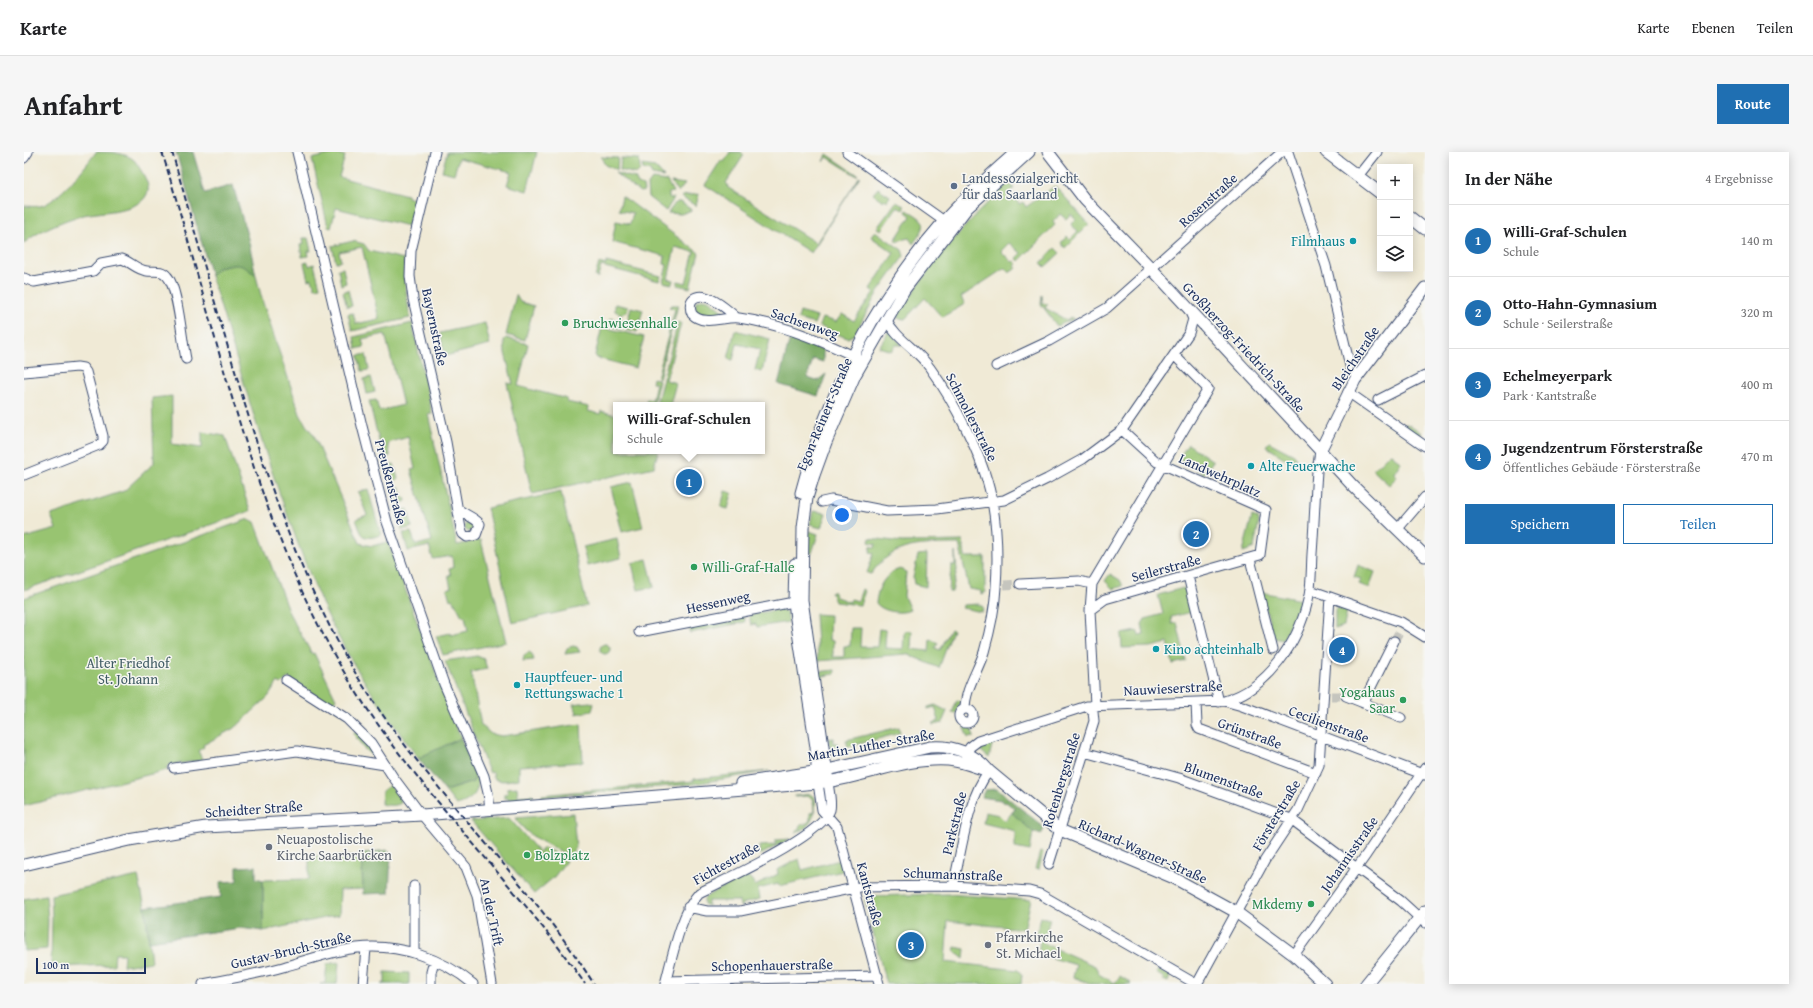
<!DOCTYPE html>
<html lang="de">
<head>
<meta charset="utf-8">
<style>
  body { margin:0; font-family:"Gentium Book Plus",serif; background:#f6f6f6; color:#202124 }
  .controls { position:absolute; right:12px; top:12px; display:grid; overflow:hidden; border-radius:0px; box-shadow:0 2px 10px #0003 }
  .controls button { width:36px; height:36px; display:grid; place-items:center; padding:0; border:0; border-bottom:1px solid #e0e0e0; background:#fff; color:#202124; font:20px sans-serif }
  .scale { position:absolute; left:12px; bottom:10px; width:110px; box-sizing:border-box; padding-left:4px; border:2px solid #1b2f5e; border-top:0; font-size:11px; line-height:14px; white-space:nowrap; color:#1b2f5e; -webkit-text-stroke:3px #f6f6f2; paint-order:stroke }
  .you { position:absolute; left:818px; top:363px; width:14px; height:14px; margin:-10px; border:3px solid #fff; border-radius:50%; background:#1a73e8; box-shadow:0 0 0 6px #1a73e833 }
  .badge { display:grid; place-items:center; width:26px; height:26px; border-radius:50%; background:#1f6fb2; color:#fff; font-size:13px; font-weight:700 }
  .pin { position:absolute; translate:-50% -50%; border:2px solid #fff; box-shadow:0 1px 4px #0006 }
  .popup { position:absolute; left:589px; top:250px; width:152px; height:52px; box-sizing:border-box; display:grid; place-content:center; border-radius:0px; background:#fff; filter:drop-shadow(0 1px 3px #0005); font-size:13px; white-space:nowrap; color:#757577 }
  .popup b { font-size:15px; color:#202124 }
  .popup::after { content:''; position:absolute; left:50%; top:100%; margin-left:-8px; border:8px solid transparent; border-top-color:#fff }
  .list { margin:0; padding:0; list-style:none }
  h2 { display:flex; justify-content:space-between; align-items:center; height:52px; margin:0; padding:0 16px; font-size:17px }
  h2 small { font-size:13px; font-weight:400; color:#757577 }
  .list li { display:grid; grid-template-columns:26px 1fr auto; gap:12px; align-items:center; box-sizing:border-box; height:72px; padding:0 16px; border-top:1px solid #e0e0e0 }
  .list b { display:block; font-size:15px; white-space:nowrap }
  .list p { margin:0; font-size:13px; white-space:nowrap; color:#757577 }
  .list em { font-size:13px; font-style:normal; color:#757577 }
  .actions { display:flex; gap:8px; padding:12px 16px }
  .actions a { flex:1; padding:9px 0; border:1px solid #1f6fb2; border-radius:0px; text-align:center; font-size:14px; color:#1f6fb2 }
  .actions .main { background:#1f6fb2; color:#fff }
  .icon { flex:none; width:22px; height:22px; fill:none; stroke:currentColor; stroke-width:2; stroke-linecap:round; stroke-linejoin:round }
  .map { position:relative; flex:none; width:1401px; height:832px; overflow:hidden; border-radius:0px }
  header { display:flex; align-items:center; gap:24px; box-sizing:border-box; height:56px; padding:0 20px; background:#fff; border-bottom:1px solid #e0e0e0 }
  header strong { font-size:19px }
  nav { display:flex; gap:22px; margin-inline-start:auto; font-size:14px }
  .intro { display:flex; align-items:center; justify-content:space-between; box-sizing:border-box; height:96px; padding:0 24px }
  h1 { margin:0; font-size:28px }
  .button { padding:10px 18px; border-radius:0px; background:#1f6fb2; color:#fff; font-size:14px; font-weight:700 }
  main { display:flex; gap:24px; padding:0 24px }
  aside { flex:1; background:#fff; border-radius:0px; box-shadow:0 2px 10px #0003 }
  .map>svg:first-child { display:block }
</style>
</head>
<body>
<header>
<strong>Karte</strong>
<nav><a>Karte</a><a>Ebenen</a><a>Teilen</a></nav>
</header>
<div class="intro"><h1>Anfahrt</h1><a class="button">Route</a></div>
<main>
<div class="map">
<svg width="1401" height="832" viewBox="0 0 1401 832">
  <rect width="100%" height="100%" fill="#f6f6f2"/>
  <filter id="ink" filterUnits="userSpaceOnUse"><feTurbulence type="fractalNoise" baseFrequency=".025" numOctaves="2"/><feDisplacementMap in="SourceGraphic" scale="8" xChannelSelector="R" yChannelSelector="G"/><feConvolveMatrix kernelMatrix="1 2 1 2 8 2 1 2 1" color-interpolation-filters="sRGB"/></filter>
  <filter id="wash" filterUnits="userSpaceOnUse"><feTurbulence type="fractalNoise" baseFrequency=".012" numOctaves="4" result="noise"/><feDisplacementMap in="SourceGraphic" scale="16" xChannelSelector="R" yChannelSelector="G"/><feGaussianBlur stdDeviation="0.9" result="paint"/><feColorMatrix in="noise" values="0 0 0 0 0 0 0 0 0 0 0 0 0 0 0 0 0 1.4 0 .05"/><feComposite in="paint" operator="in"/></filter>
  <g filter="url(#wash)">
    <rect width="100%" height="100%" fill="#f0ead6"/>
    <path fill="#98c471" stroke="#5a7a68" d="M72,0C86,0 102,0 111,9C116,17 128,33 123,42C115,61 73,59 55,64C38,69 14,79 0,91V54C5,54 11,55 16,54C33,51 62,14 72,0Z
      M423,0H513L503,39L483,33L487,20L435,6L430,22L418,19Z
      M706,0H717L720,3L702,31L704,33L703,35L792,91L836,24L787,101L681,33L697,8L700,10Z
      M311,1L321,4L315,25L383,43V45L389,47L392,45L384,74L312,56L307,76L304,75L288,7Z
      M803,2L834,23L833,24L803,5L800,10L799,9Z
      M577,5L594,6L593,18L581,13Z
      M597,6L615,7L616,18L612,22L596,18Z
      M618,13L631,15L640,25L628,23L626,19L619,17Z
      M591,21L611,26L614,32L619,34L620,39L616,40Z
      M628,27L643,29L649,40L645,41V46H650L642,59L624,45L623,34Z
      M647,30L661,32L654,41Z
      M985,30L990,37L986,39L995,52L999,50L1002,55L1031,34L1065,72L1041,96L1037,91L1043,84L1046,87L1054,79L1047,73L1052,67L1047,62L1042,67L1036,62L1029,70L1031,73L995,109L992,106L997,101L985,91L977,99L988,110L990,109L993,112L991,114L993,116L985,121L981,116L937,145L941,152L918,165L901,146L881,167L873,166C903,115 941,71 985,30Z
      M854,36L866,44L863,49L861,47L859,49L849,42Z
      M675,42L672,54L657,45L658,44Z
      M598,44L675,101L666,136L653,133L654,129L662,131L670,100L651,95L644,127L649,128L648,132L639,130L643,113L640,112L641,104L588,90L592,69L606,72L609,61L595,58Z
      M652,50H656L668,58L657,62L644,61Z
      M872,50L880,54V56L879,58L873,55L857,78L853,76Z
      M883,58C905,70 903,73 889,92L885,86L876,88L874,90L871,88L887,64L882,60Z
      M851,79L878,98L880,104L852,143L831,182L824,186L820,185L795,174L798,166L812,170L818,162L830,169L850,140L846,137L870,101L847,85Z
      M279,86H284L287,99H284L285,104L278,105L276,93L280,92Z
      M329,89L340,92L345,99L380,107V125L386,166L328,179L324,162L329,161L332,172L355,167L338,95L315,100L317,109L312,110L308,94Z
      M1031,96L1036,101L1021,115L1017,111Z
      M284,110L285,114L290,112L296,135L291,136L288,127L284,128L280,111Z
      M582,110L637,124L635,129L577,114L574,125H571L575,111L582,113Z
      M215,112L223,116L232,124L239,151L276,262L282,273L290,283L336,391L348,394L364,390L417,535L442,600L403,618C371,575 339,532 314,484C296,450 282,414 269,378C237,295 214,209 187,124L194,116Z
      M319,116L322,131L317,133L314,117Z
      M324,138L328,154L323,155L319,140Z
      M492,143L496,150L510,154L501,188L482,183Z
      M1018,143L1019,152H1024L1021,156L1044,169L1046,165L1050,167L1033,174L1017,152Z
      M678,147L684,148L704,163L682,165L671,160L672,150Z
      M591,152L604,155L603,159L597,162L591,159Z
      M648,153H654L635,226H633L651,157L645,155Z
      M607,155L619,158L613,180L602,177Z
      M776,160L793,165L790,172L774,167Z
      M586,166L600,170L598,177L585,173Z
      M654,170L657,171L642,228L652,231L646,253H632Z
      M388,171L408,261L404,262L433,393L457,388L482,490L419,503L412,484L426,481L427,483L444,479L441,464H438L429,447L426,448L423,437L427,436L424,423H427L425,417L429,416L428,404L409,407L405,394L384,399L379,381L387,380L392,393L408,389L387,318L391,317L384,285L364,291L366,304L359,305L345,249L352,248L355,259L379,253L361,182L338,187L340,195L332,197L330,185Z
      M461,171L466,193L421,204L416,181Z
      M578,175L620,185L612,216L573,206L571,203Z
      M711,178L746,187L738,220L731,218L736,197L713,192L709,208L704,207Z
      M865,179L878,193H872L867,199L855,195Z
      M482,186L504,192L494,234L543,247V250L565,255L564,259L576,262L577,259L592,263V299H634L630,315L508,342L483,231L489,232L481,201L480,188Z
      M342,202L345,218L338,219L334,204Z
      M347,225L351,240L343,242L340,227Z
      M629,226L635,228L629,253H627V251L622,250L623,247L628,248L632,231L628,230Z
      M148,244V292L178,296V280L201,284L226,359L0,438V386L32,377L27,363L100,339L130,311L128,246Z
      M1382,272L1386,273L1398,281L1395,283L1380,273Z
      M1245,290L1270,303L1274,308L1260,306L1242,294Z
      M1164,292L1189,309L1180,322L1155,306Z
      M1366,301L1377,310L1370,321L1373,325L1365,333L1349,318Z
      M370,312L374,327L366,332L361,314Z
      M608,330L619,375L598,380L587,335Z
      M376,335L379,346L381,345L382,349L372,354L367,337Z
      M344,337L357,383C338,389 338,384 332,367L343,363L334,340Z
      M701,339L708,341L704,357L697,355Z
      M537,340L563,454L488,471L463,356Z
      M384,357L388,375L378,378L373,359Z
      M789,359L802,361L797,376L786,373Z
      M1228,364L1234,366L1235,369L1230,396L1219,400Z
      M225,367L231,370L265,461L288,502L290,501L312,547L307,553L264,526L257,532L254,530L244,545L212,575L179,593L180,595L174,599L179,608L146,613L143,615V618L0,654V446Z
      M440.5 375a4.5 4.5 0 1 1 9 0a4.5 4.5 0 1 1-9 0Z
      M785,379L794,382L788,401L784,402Z
      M846,386L878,390L939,389L941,405H961V440L957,442V439L945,437L935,392C899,393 870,389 847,422L843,421L850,401L846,400L847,394L851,396L852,392L845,390Z
      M593,387L597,406L563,414L559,395Z
      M931,400L933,418L928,440H925L927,413H931Z
      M903,402L902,435L890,432L889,426L894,403Z
      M623,407L630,435L614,438L608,411Z
      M1334,413L1351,420L1345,436L1335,432L1337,427L1330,425Z
      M876,417L882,420L880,444L886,458C877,463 857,459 852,451C853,436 861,421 876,417Z
      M1086,422L1096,428L1099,434L1089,437L1081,429Z
      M1159,436L1163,438L1168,460L1147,465L1148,472L1153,471L1162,509L1149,512L1144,491L1127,495L1098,496L1097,482L1113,479L1115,483L1120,482L1118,472L1121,467L1139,462L1134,443Z
      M838,437L841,439L836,453L811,450L807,440L809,439L812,445L826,450L827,447L834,449Z
      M1237,440L1277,448L1259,488L1250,486Z
      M955,452L959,455L958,460L938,456L939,453Z
      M1314,456L1323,459L1320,474L1311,477V458Z
      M756,457L763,461L765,470L733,475L732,472L727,473L725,463Z
      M791,462L806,463L805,488L809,489V505H820V494H826L827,476H837L836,495H853L855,477L862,478L861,496L879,497L880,479H888L887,497L905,499L906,487L914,491L911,496L916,498L927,477L929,478L915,516L883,502L794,509Z
      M720,464L721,470L666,481L665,476Z
      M576 497a5 5 0 1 1 10 0a5 5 0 1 1-10 0Z
      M549,494L553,495L556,500L541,502L543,496Z
      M505,500L508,502L510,508L499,509L500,503Z
      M453,504L460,507L463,517L447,520L457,573L467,582L478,584L557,572L559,610L495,614V627C486,628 473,632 468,624L470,623L468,620L466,621L463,615L421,509Z
      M811,518V522L799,524V528L795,529L794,520Z
      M933,548L937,549L932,562L928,561Z
      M566,550L570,552L568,559L551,562L553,560L549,552Z
      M911,553L923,559L918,571L909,573V571L915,569L911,555L904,557V555Z
      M875,575L876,581L824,595L822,588Z
      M947,575L950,585L944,586L940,576Z
      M332,580L346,592L352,606L340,597L329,581Z
      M809,586L810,591H813L814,596L807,598L804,587Z
      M969,589L965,606L956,598L960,593Z
      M745,619L670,632L518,645L517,643L670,629V627Z
      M452,624C458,640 446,650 432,653L421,639L449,630Z
      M366,633L377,647V651C371,655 362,653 357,652L358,639Z
      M493,635L494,644L508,643L510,645L484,648V646H480V642L484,641L483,636Z
      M786,642L791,646C793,661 787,677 771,681L775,677L776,673L782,672L786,668V661L790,660L789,648L785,644L771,645V644Z
      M991,657L1014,681L1009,680L1006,699L991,696V679L959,671L961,660L975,663L981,669Z
      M549,661L552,696L545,704C527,693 502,686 492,666Z
      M485,666L515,700L520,696L531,701L542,709L530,725L510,742L447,669Z
      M766,687L736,703L735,694L752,693V688Z
      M1016,700L1019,701L1015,718L1011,717Z
      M285,704H337L339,737L316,738L315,763L239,779V728L285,727Z
      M775,707L778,718L816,708L819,719L755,734L754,732L734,737L736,747L718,752V754H716L715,749H684V754L680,752V747L683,744L722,723L728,728L731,734L754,722L753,718Z
      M114,724L121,755L127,810L99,814L100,802H91L90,813L27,815L28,766L27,743Z
      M923,742L1007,748L1000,777L924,769L921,810L994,818L998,823L997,832H862L841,748L842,744Z
      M22,743L24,767L23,797L0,799V747Z
      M1017,765L1026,767L1019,791L1071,814L1076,823L1091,831L1096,824L1107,831L1106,832H1068L1049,825L1052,813L1014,802L1016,787L1012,785Z
      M931,795L941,797L940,807L930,799Z
      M315,810L313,832H296L301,831L303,812Z
      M1134,818L1146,824L1144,830L1139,828L1140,826L1132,821Z
      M361,820L385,821V832H357L361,831Z"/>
    <path fill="#7aaa63" stroke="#4a6c60" d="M152,0H169L181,41L209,33L225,90L232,124C217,110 213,112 194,116L187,124Z
      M766,186L799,198V210L789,207L783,226L793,229L802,222L794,244L754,232Z
      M437,586L452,624L449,630L421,639L394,606Z
      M973,637L1016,672L1020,677L1017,683L1009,680L988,661L991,657L982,650L981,651L977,648L957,645L961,638Z
      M363,698L367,702L365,741L339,742L338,704L342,701Z
      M232,714V726L239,728V779L216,776L125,789L121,755L197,745L196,730L213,729V715Z"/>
  </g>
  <g filter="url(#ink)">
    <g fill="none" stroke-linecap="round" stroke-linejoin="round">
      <path stroke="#c5c5be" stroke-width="9" stroke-dasharray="9 4.5" stroke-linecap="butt" d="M980,433L996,432
        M1370,489L1377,477
        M1307,544H1322"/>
      <g stroke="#3b4b70" stroke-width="11">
        <path id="minor" d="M273,0L338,274L363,370L420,532L460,624L464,641L466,657
          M411,0L387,99L386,124L389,147L422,290L437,377L439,382L443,385L452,383L456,372C450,365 441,363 434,357
          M823,0L920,69
          M1264,0L1302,114L1327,218L1333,224
          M0,6L4,0
          M1334,24L1353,0
          M0,126L10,130L69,119L77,111L98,107C107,110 113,118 123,119C130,120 137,117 143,124C154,135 158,189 162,207
          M713,166C704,158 681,137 669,147C665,151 666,158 668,162C680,175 700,164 715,166C758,172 799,189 838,208
          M862,167C872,187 894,198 906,216C930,249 959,305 967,344C973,373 974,406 972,435C971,457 966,479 960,500C954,519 941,537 941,557
          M972,214L1025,189L1083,156L1258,0
          M0,220L53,215L59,216L62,220L79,284V289L75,293L0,323
          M1324,240L1401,294
          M1354,248L1401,224
          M798,350L807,348L863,359L913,357L980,348L1023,327L1059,307L1098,278L1165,181L1169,167L1165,158
          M1377,373L1401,345
          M1226,407L1249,498
          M1164,424L1195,550
          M996,432L1055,429L1068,432
          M1286,438L1377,470L1401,485
          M1066,458L1081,447L1236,403L1242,358L1133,310L1098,278
          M615,480L775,449
          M262,528L323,567L347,591L369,625L393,657L442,715L453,743L468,832
          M1322,544L1377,566
          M1200,549L1218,554L1401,623
          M1172,551L1173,573L1175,577L1292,621
          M1339,551L1370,489
          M1071,553L1066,458L1068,432L1184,237L1150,203
          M935 564a7 7 0 1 1 14 0a7 7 0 1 1-14 0Z
          M1060,600L1155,626L1267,667L1377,749L1401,771
          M942,601L946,595L954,589L1063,554L1200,549C1244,537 1274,491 1284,448C1288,433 1287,417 1288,402C1290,375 1291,347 1293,319L1296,299
          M150,616L273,599L361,613
          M794,631L798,658L813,675L855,832
          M1025,712L1070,569L1069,559L1063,554
          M929,734C938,699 943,646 965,619
          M664,755L683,759H716L836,735L929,734L1005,739L1016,742L1172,832
          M390,801V734
          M1270,803L1342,703L1401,616
          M642,829L854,824
          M179,832C206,827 233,822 259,815C284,808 308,799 333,796C373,791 418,806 449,832
          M339,832L342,796
          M407,832V820L410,809
          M641,832C648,806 657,760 675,741C702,727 798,684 806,658C808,650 805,639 804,630
          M1173,832L1241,708L1274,658L1295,613L1306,445"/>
      </g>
      <g stroke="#3b4b70" stroke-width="13">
        <path id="major" d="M1024,0L1061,48L1128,117L1329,334L1401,404
          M1302,0L1356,41
          M1386,65L1401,77
          M1296,299L1331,228L1401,136
          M777,341C803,241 852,147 920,69C942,44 968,22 992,0
          M771,412L770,449L772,467L792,595L794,631
          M804,630L778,448L779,376L783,346L790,323L802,290L831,223L880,138L943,56L1005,0
          M717,631L803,618L906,595C929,593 951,601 965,619L1036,678L1150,726L1212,760L1270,803L1301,832
          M0,713L105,688L182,675L398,663L794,631C837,627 880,605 924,608C938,609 951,615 965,619
          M1342,832L1401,759"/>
      </g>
      <use href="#minor" stroke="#fff" stroke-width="9"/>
      <use href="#major" stroke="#fff" stroke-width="11"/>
      <path stroke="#1b2f5e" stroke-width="2" stroke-dasharray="6 3" stroke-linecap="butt" d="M138,0C192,174 226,361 320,520C387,634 486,723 561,832
        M148,0C170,76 191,153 214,229C244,332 279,435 335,527C403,637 501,723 570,832"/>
    </g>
  </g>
  <circle fill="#5c6f8a" stroke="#f6f6f2" stroke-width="1.5" cx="930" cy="34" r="4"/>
  <g fill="#0f9aa8" stroke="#f6f6f2" stroke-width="1.5">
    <circle cx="1329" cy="89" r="4"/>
    <circle cx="1227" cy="314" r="4"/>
    <circle cx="1132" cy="497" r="4"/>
    <circle cx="493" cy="533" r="4"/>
  </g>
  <g fill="#2e9e5b" stroke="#f6f6f2" stroke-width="1.5">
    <circle cx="541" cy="171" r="4"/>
    <circle cx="670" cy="415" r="4"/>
    <circle cx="1379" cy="548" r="4"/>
    <circle cx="503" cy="703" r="4"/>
    <circle cx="1287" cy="752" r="4"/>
  </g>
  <g fill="#6b7280" stroke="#f6f6f2" stroke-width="1.5">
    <circle cx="245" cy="695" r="4"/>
    <circle cx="964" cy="793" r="4"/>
  </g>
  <g text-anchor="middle" stroke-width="3" stroke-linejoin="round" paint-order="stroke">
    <g font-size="14" fill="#4e5e75" stroke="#f6f6f2" text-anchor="start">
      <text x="938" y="31">Landessozialgericht<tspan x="938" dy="16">für das Saarland</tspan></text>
    </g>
    <g font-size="14" fill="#1b2f5e" stroke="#f6f6f2">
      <text transform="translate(1184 48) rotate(-42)" y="5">Rosenstraße</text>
      <text transform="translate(781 171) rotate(19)" y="5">Sachsenweg</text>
      <text transform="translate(411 175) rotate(78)" y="5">Bayernstraße</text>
      <text transform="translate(1220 195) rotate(47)" y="5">Großherzog-Friedrich-Straße</text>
      <text transform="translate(1331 206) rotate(-56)" y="5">Bleichstraße</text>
      <text transform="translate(800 262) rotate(-67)" y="5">Egon-Reinert-Straße</text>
      <text transform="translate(948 265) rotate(63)" y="5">Schmollerstraße</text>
      <text transform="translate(1196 323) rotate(24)" y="5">Landwehrplatz</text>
      <text transform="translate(367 330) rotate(75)" y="5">Preußenstraße</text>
      <text transform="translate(1142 416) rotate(-15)" y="5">Seilerstraße</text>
      <text transform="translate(694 450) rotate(-12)" y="5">Hessenweg</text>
      <text transform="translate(1149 536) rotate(-3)" y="5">Nauwieserstraße</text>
      <text transform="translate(1305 572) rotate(20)" y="5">Cecilienstraße</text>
      <text transform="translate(1226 581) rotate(20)" y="5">Grünstraße</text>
      <text transform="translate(847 593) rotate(-10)" y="5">Martin-Luther-Straße</text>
      <text transform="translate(1037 628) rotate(-73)" y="5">Rotenbergstraße</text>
      <text transform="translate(1200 628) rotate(20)" y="5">Blumenstraße</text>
      <text transform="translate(230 657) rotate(-4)" y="5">Scheidter Straße</text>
      <text transform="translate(1252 663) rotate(-59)" y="5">Försterstraße</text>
      <text transform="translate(930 671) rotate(-76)" y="5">Parkstraße</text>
      <text transform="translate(1119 699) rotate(24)" y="5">Richard-Wagner-Straße</text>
      <text transform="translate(1325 702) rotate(-55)" y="5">Johannisstraße</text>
      <text transform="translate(702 711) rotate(-29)" y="5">Fichtestraße</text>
      <text transform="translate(929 722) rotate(2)" y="5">Schumannstraße</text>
      <text transform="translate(846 742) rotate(75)" y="5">Kantstraße</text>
      <text transform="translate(468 760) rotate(78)" y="5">An der Trift</text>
      <text transform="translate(267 798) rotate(-13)" y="5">Gustav-Bruch-Straße</text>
      <text transform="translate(748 813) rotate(-1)" y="5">Schopenhauerstraße</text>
    </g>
    <g font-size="14" fill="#0d838f" stroke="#f6f6f2" text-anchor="start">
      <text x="1321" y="94" text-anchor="end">Filmhaus</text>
      <text x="1235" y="319">Alte Feuerwache</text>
      <text x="1140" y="502">Kino achteinhalb</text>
      <text x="501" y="530">Hauptfeuer- und<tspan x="501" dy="16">Rettungswache 1</tspan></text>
    </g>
    <g font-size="14" fill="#27864d" stroke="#f6f6f2" text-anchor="start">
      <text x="549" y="176">Bruchwiesenhalle</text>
      <text x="678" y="420">Willi-Graf-Halle</text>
      <text x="1371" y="545" text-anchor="end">Yogahaus<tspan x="1371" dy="16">Saar</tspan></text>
      <text x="511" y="708">Bolzplatz</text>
      <text x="1279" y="757" text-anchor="end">Mkdemy</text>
    </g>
    <g font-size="14" fill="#405c64" stroke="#f6f6f2">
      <text x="104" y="516">Alter Friedhof<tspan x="104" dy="16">St. Johann</tspan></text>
    </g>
    <g font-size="14" fill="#5b616d" stroke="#f6f6f2" text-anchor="start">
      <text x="253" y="692">Neuapostolische<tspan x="253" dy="16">Kirche Saarbrücken</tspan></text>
      <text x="972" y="790">Pfarrkirche<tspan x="972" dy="16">St. Michael</tspan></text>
    </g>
  </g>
</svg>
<div class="controls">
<button>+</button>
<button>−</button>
<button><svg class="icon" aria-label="layers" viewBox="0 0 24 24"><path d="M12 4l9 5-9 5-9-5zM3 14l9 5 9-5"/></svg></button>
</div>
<div class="scale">100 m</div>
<div class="you"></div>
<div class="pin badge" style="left:665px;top:330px">1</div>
<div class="popup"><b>Willi-Graf-Schulen</b>Schule</div>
<div class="pin badge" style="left:1172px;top:382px">2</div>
<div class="pin badge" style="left:887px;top:793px">3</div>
<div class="pin badge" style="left:1318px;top:498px">4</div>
</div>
<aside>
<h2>In der Nähe<small>4 Ergebnisse</small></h2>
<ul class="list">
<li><span class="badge">1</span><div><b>Willi-Graf-Schulen</b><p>Schule</p></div><em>140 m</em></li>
<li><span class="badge">2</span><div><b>Otto-Hahn-Gymnasium</b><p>Schule · Seilerstraße</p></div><em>320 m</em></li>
<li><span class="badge">3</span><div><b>Echelmeyerpark</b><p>Park · Kantstraße</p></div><em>400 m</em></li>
<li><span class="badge">4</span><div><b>Jugendzentrum Försterstraße</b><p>Öffentliches Gebäude · Försterstraße</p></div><em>470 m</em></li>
</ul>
<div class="actions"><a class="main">Speichern</a><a>Teilen</a></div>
</aside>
</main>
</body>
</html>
